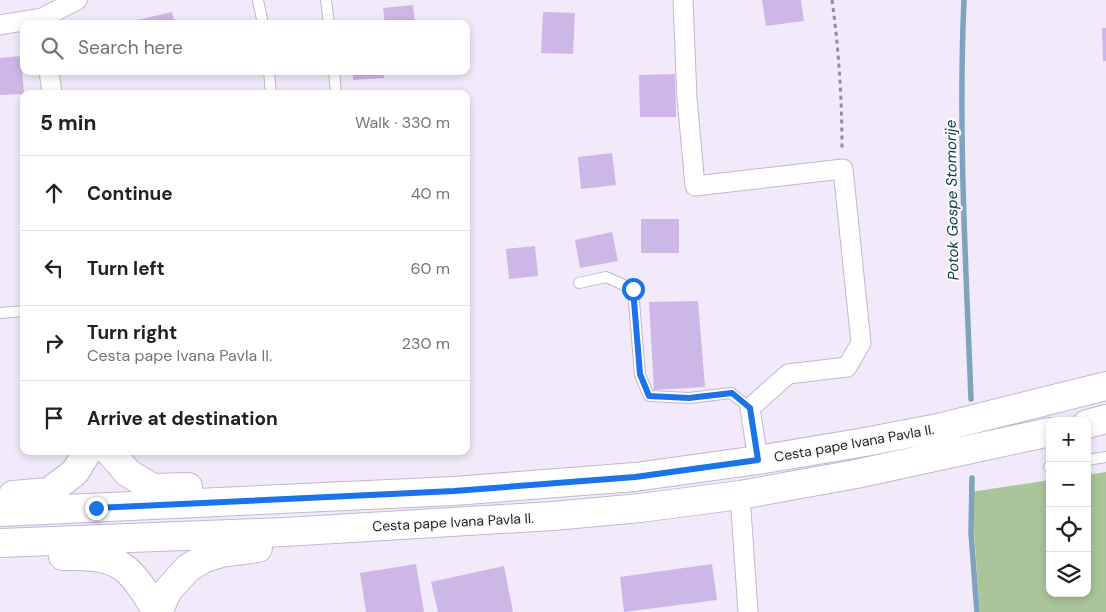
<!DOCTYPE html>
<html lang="en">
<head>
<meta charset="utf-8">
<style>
  body { margin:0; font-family:"DM Sans",sans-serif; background:#f6f6f6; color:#202124 }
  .controls { position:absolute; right:15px; bottom:15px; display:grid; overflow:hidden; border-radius:10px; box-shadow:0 2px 8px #0003 }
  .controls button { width:45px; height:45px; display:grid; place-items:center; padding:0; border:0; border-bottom:1px solid #e0e0e0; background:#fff; color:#202124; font:25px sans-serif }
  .stop { position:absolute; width:15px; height:15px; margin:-11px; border:4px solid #1a73e8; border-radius:50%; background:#fff }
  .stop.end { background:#1a73e8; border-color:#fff; box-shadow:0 1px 5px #0008 }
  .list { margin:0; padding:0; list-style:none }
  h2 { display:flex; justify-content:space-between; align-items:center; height:65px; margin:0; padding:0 20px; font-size:21px }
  h2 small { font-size:16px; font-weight:400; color:#757577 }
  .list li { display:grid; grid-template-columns:32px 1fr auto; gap:15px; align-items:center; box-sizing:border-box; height:75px; padding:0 20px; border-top:1px solid #e0e0e0 }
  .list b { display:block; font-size:19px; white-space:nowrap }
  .list p { margin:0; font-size:16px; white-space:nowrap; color:#757577 }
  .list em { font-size:16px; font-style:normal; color:#757577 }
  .icon { flex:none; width:28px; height:28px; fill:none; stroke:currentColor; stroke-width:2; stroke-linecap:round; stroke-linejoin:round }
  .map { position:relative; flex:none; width:1106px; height:612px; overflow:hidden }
  .search { position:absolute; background:#fff; box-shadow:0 2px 8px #0003; left:20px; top:20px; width:450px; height:55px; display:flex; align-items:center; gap:12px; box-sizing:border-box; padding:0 18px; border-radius:10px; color:#757577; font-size:19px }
  .panel { position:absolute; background:#fff; box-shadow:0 2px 8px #0003; left:20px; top:90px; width:450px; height:365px; border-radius:10px }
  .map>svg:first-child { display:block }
</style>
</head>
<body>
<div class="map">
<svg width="1106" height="612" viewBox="0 0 1106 612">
  <rect width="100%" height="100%" fill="#f2eafb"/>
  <path fill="#a9c599" d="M1106,472V612H980L971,492L1050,480V593H1087V475Z"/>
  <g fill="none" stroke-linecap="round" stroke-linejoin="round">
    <path stroke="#7fa3bc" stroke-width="5.5" d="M964,0C958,133 966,266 971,399
      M972,478L971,533L977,612"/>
  </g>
  <path fill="#cdb7e7" d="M762,0H801L804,21L766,26Z
    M413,5L415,24H385L383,8Z
    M172,12L175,24H130L129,22Z
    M543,12L575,13L573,54L541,53Z
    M1102,28H1106V61H1103Z
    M21,56L24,94L0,95V58Z
    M353,71H384V78L353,80Z
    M675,74L676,117H640L639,75Z
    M612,153L616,185L581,189L578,157Z
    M641,219H679V253H641Z
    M612,232L618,261L580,268L575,240Z
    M535,246L538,276L509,279L506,249Z
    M698,301L705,387L654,390L649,302Z
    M416,564L424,612H366L360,573Z
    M712,564L717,600L624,612L620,577Z
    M504,566L513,612H438L431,582Z"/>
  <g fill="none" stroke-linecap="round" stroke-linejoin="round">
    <g stroke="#c2b6d0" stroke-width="12">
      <path id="service" d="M258,0L263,24
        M326,0L329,24
        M269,71L271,94
        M334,71L336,94
        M579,283L606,277L633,289L640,375L649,396L689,398L731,393L750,408
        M0,313L24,311
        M1087,460L1106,457
        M1049,467L1050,466"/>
    </g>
    <g stroke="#c2b6d0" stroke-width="21">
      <path id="minor" d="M683,0L687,98L695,186L843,169L861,343L847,367L788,374L750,408L758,460
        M0,25L42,18L77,0
        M49,71L52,94
        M740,495L748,612"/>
    </g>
    <g stroke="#c2b6d0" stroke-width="30">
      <path id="primary" d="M1087,424L1106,419
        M109,451L128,473L153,488L188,487
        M13,495L49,492L75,472L88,451
        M0,512L454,491L635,477L758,460L865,442L938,428L1106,386
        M0,543L285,532L553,516L640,508L740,495L856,474L1050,432
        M63,556C82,556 108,555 124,568C138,579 148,597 157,612
        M158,612L168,590L188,568L203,559L221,553L258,548"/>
    </g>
    <path stroke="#948d9b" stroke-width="3" stroke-dasharray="4 4" stroke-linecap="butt" d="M832,0C839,50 842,100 842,150"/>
    <use href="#service" stroke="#fff" stroke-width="10"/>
    <use href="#minor" stroke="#fff" stroke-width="19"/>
    <use href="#primary" stroke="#fff" stroke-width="28"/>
  </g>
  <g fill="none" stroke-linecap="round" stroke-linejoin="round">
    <path stroke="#1a73e8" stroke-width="6" d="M96,508L454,491L635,477L758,460L750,408L732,393L689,398L649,396L640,374L633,289"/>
  </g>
  <g text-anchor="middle" stroke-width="4.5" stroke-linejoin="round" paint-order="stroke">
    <g font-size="14" fill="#231e28" stroke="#fbfbfb">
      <text transform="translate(854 443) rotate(-10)" y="5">Cesta pape Ivana Pavla II.</text>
      <text transform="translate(453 522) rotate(-3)" y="5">Cesta pape Ivana Pavla II.</text>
    </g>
    <g font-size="15" font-style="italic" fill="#0a364c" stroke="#fbfbfb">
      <text transform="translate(952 200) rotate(-91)" y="5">Potok Gospe Stomorije</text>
    </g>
  </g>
</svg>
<div class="controls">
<button>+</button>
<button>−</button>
<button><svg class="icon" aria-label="locate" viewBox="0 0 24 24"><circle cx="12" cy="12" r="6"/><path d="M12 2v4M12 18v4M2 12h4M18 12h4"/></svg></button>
<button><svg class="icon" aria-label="layers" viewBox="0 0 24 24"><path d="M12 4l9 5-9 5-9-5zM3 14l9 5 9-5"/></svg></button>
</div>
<div class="stop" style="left:633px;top:289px"></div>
<div class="stop end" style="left:96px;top:508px"></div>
<div class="search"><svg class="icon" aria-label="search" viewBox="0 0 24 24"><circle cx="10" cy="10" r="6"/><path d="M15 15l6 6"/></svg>Search here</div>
<section class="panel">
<h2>5 min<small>Walk · 330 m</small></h2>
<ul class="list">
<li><svg class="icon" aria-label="ahead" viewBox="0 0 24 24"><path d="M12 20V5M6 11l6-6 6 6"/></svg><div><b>Continue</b></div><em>40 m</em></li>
<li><svg class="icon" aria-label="left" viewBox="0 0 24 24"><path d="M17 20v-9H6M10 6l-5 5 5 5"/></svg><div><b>Turn left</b></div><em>60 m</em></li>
<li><svg class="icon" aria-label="right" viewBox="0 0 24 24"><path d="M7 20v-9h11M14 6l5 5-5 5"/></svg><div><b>Turn right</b><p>Cesta pape Ivana Pavla II.</p></div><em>230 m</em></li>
<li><svg class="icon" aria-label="arrive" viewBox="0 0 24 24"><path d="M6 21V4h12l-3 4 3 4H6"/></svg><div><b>Arrive at destination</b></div></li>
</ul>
</section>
</div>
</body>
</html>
